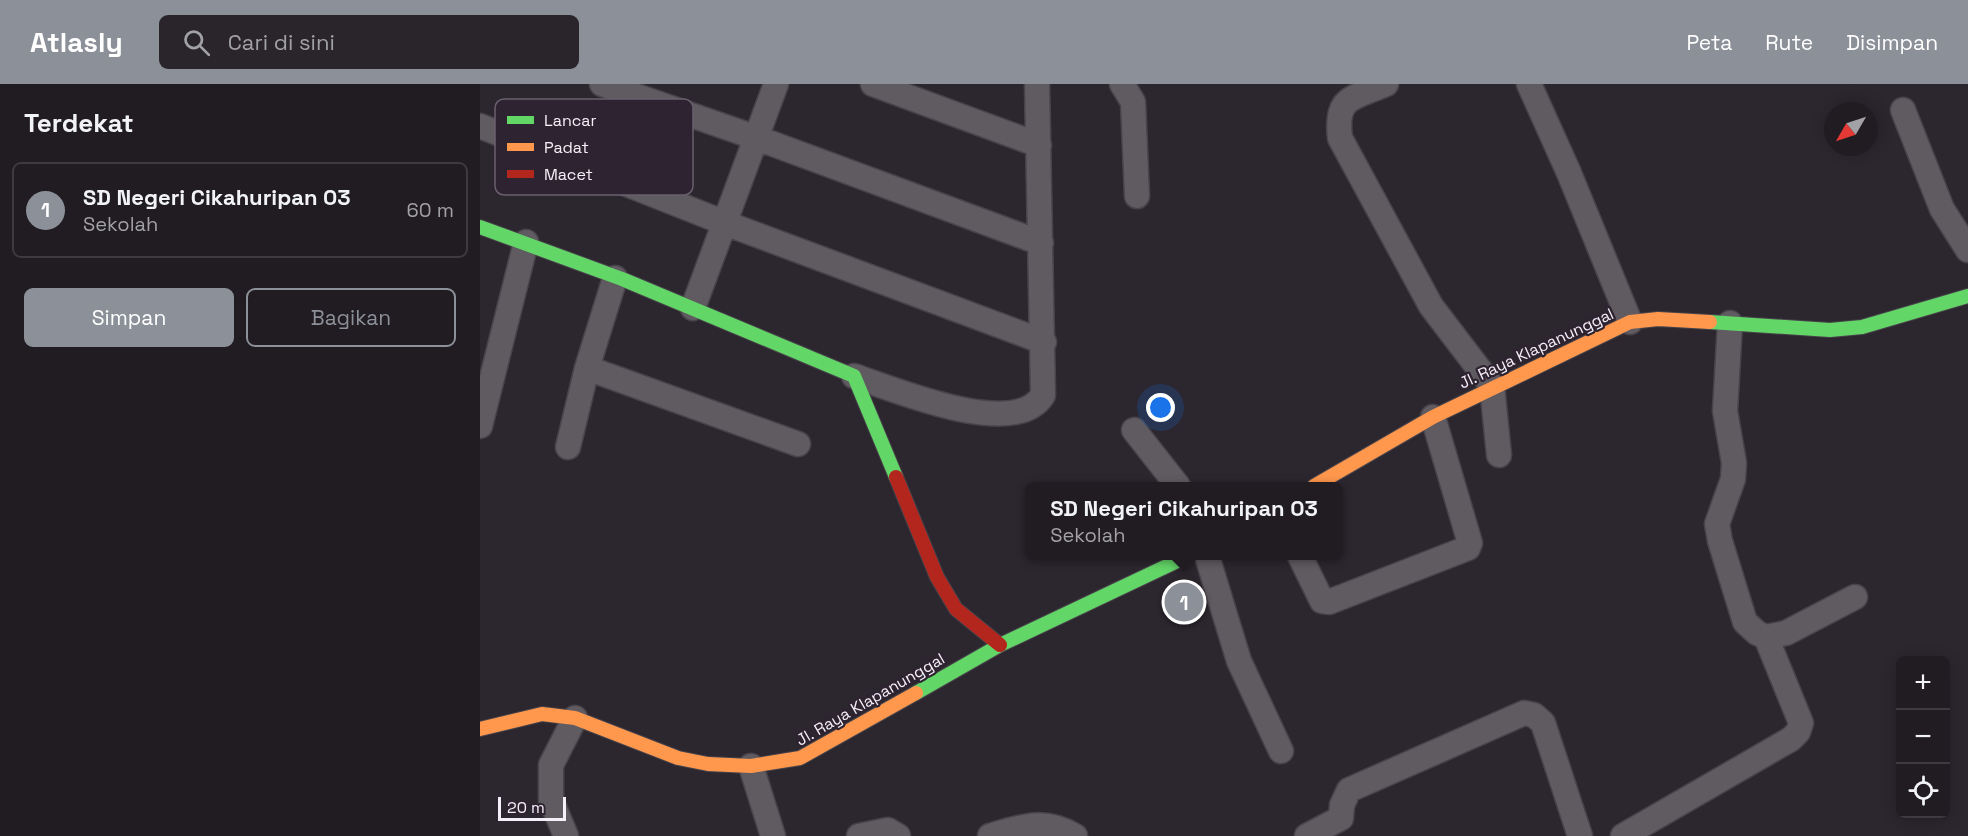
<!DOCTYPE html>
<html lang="id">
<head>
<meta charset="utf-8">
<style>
  body { margin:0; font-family:"Space Grotesk",sans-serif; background:#29252a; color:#f1f3f6 }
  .controls { position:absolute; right:18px; bottom:18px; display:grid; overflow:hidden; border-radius:9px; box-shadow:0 3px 15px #0003 }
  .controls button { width:54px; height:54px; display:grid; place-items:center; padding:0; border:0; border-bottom:2px solid #3e3a40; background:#211c22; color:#f1f3f6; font:30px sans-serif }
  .compass { position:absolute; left:1344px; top:18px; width:54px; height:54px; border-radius:50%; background:#211c22; box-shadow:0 3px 15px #0003; rotate:231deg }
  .scale { position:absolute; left:18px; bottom:15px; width:68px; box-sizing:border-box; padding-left:6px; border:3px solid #f5eff9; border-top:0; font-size:16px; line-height:21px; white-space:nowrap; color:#f5eff9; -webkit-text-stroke:4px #2d2331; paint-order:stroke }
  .you { position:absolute; left:681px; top:324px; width:21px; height:21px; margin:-15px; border:4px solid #fff; border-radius:50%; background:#1a73e8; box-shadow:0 0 0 9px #1a73e833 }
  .badge { display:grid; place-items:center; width:39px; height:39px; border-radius:50%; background:#8c9099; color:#fff; font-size:20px; font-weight:700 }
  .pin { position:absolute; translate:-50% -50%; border:3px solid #fff; box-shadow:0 2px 6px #0006 }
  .popup { position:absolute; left:545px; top:398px; width:318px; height:78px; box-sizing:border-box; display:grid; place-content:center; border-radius:9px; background:#211c22; filter:drop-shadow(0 2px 4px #0005); font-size:20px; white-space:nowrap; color:#a2a1a5 }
  .popup b { font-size:22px; color:#f1f3f6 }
  .popup::after { content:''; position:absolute; left:50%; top:100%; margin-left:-12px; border:12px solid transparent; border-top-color:#211c22 }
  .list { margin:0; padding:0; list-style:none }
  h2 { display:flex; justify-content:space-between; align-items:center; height:78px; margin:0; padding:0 24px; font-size:26px }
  h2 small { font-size:20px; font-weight:400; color:#a2a1a5 }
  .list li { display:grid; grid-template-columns:39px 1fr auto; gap:18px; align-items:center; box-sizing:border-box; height:96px; margin:0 12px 12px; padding:0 12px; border:2px solid #3e3a40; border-radius:9px }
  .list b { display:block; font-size:22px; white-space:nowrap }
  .list p { margin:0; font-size:20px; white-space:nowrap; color:#a2a1a5 }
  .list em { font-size:20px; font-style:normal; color:#a2a1a5 }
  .actions { display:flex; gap:12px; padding:18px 24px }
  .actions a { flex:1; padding:14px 0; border:2px solid #8c9099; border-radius:9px; text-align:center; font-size:21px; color:#8c9099 }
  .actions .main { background:#8c9099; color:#fff }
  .icon { flex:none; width:33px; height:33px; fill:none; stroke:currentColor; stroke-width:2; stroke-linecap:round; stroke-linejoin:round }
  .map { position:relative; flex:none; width:1488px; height:752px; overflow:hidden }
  header { display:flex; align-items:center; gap:36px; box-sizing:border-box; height:84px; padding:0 30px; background:#8c9099; color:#fff }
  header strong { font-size:28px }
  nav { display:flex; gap:33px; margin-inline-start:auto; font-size:21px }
  .search { width:420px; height:54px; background:#29252a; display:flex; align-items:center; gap:15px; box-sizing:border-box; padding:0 21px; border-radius:9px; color:#a2a1a5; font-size:22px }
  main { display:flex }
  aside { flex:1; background:#211c22 }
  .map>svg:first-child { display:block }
</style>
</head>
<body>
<header>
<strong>Atlasly</strong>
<div class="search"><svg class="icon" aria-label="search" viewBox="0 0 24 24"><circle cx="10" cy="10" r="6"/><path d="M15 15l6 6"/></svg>Cari di sini</div>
<nav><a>Peta</a><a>Rute</a><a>Disimpan</a></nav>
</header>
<main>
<aside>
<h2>Terdekat<small></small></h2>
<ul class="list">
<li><span class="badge">1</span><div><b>SD Negeri Cikahuripan 03</b><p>Sekolah</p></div><em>60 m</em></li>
</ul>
<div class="actions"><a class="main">Simpan</a><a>Bagikan</a></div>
</aside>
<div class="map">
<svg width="1488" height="752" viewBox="0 0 1488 752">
  <rect width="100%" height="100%" fill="#2c262e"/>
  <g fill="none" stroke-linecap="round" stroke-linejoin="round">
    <g stroke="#47434a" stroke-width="27">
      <path id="street" d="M122,0L277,54L561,159
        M393,0L559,61
        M642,0L653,18L657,112
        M906,0C872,15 855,12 860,54L951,222L1012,302L1019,371
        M1049,0L1089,89L1150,238
        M1423,26L1462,125L1488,166
        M0,42L245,139L564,258
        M213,224L296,0
        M1250,239L1245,327L1254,379L1253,395L1237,440L1240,457L1265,538L1277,549L1286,553L1306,549L1375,513
        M107,284L318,360
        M374,292C414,305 535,357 563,311L557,0
        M0,342L46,158
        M654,346L698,402
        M88,363L107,284L135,194
        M727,472L759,577L801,667
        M820,472L842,517L849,518L988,464L990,459L953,333
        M271,682L293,752
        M86,752L71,716V681L95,634
        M379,752L408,746L418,752
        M510,752C542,742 565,734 595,752
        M827,752L861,734L862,721L869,706L1044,629L1054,631L1063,639L1100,752
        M1143,752L1311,655L1318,648L1321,639L1286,553"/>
    </g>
    <g stroke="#47434a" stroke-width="16">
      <path id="fast" d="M0,143L142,195L374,292L416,393
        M1230,238L1350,246L1382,243L1488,212
        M436,609L520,561L708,472"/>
    </g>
    <g stroke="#47434a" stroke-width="16">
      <path id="slow" d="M834,402L953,333L1150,238L1178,235L1230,238
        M0,645L62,630L95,634L198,674L228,680L271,682L320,674L436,609"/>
    </g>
    <g stroke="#47434a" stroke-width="16">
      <path id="jam" d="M416,393L457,493L476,525L520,561"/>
    </g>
    <use href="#street" stroke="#5f5b61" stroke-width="24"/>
    <use href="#fast" stroke="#63d668" stroke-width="14"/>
    <use href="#slow" stroke="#ff974d" stroke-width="14"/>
    <use href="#jam" stroke="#b3261e" stroke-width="14"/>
  </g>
  <g text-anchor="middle" stroke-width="4.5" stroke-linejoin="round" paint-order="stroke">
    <g font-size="16" fill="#f5eff9" stroke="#2d2331">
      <text transform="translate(1056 264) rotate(-25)" y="6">Jl. Raya Klapanunggal</text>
      <text transform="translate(390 615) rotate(-30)" y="6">Jl. Raya Klapanunggal</text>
    </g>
  </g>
  <rect x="15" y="15" width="198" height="96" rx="9" fill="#2d2331" stroke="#69606d" stroke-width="1.5"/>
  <rect x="27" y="32" width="27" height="8" fill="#63d668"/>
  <rect x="27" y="59" width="27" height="8" fill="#ff974d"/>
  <rect x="27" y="86" width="27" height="8" fill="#b3261e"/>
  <g font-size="16" fill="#f5eff9">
    <text x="64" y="42">Lancar</text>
    <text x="64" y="69">Padat</text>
    <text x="64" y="96">Macet</text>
  </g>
</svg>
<div class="controls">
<button>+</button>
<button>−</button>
<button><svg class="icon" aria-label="locate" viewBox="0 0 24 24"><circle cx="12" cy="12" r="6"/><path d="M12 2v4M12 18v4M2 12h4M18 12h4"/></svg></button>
</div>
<svg class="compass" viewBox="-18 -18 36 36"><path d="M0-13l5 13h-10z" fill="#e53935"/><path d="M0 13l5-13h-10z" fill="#a2a1a5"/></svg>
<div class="scale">20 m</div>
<div class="you"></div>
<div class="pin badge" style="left:704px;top:518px">1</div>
<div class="popup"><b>SD Negeri Cikahuripan 03</b>Sekolah</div>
</div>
</main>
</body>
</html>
